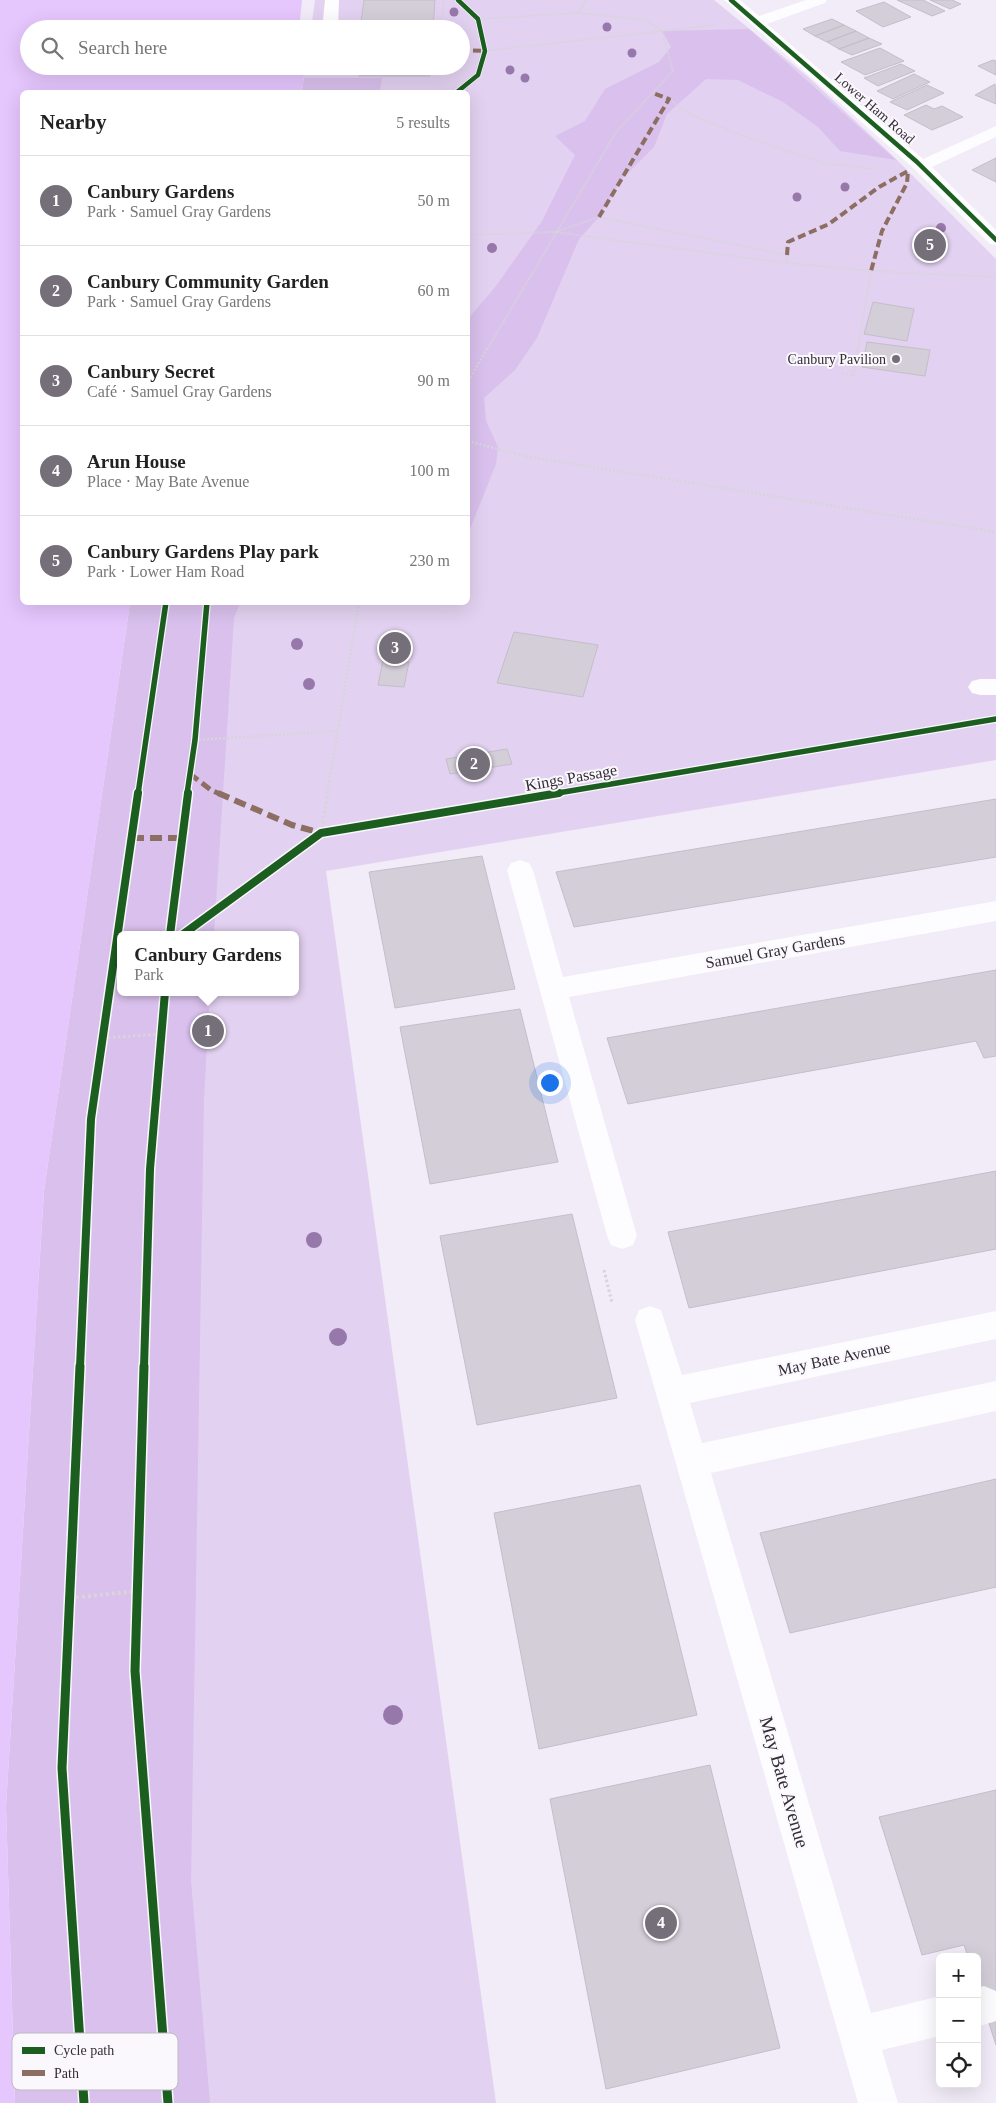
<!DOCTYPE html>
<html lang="en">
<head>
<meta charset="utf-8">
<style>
  body { margin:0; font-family:"Times New Roman",serif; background:#f6f6f6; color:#222 }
  .controls { position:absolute; right:15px; bottom:15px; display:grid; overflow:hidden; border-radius:8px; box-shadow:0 5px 20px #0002 }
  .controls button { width:45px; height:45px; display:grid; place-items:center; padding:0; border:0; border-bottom:1px solid #e0e0e0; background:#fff; color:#222; font:25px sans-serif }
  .you { position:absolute; left:549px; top:1082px; width:18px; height:18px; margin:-12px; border:4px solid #fff; border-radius:50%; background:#1a73e8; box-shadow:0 0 0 8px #1a73e833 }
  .badge { display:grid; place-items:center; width:32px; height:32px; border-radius:50%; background:#756f7a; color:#fff; font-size:16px; font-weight:700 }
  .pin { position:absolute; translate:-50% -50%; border:2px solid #fff; box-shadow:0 1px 5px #0006 }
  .popup { position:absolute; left:117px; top:931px; width:182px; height:65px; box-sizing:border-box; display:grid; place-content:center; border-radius:8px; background:#fff; filter:drop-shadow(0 1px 4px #0005); font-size:16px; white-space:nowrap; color:#767676 }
  .popup b { font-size:19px; color:#222 }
  .popup::after { content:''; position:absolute; left:50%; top:100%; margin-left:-10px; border:10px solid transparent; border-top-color:#fff }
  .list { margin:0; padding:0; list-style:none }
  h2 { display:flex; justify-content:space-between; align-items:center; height:65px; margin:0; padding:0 20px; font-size:21px }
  h2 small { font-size:16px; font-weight:400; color:#767676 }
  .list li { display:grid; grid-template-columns:32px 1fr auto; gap:15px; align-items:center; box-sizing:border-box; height:90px; padding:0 20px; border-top:1px solid #e0e0e0 }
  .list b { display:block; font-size:19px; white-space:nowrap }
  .list p { margin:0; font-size:16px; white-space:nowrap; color:#767676 }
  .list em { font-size:16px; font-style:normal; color:#767676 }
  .icon { flex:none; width:28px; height:28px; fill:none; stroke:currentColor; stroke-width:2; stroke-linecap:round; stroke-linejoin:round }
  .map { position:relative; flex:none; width:996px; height:2103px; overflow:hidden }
  .search { position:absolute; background:#fff; box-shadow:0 5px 20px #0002; left:20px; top:20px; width:450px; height:55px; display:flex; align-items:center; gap:12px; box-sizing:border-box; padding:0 18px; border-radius:28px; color:#767676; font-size:19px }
  .panel { position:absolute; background:#fff; box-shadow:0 5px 20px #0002; left:20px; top:90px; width:450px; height:515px; border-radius:8px }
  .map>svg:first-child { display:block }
</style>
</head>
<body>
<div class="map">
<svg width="996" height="2103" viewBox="0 0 996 2103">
  <rect width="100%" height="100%" fill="#f2ebf8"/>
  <path fill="#e2d1f0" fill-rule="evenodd" d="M315,0H714L807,76L894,157L996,259V760L326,871L496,2103H15L130,603L468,602V92H302L305,66H461V29H311ZM120,935H296V992H120Z"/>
  <path fill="#d9c0ed" d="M749,29L896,160L840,151L818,127L783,102L738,80L706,79L667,114L654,147L622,179L599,217L579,239L537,338L515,370L484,398L486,421L498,447L496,464L468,534V319L496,286L542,221L575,155L555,136L585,121L605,89L659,62L671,47L662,31Z
    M304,78H382L380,92H302Z
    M130,603H240L234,618L214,935H120V992H210L204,1099L191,1881L210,2103H15L6,1806L44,1191Z"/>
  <path fill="#e5c6fd" d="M0,0H315L311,29H29V66H305L302,92H22V602L130,603L44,1191L6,1806L15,2103H0Z"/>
  <path fill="#f2ebf8" d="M302,0H315L311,29H299Z"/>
  <path fill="#d4ced9" stroke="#c4beca" d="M364,0H435L433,29H360Z
    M897,0H923L945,11L932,16Z
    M930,0H952L961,4L950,9Z
    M884,2L911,17L883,27L856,11Z
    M832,19L844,25L815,36L803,29Z
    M844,25L856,31L827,42L815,36Z
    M856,31L869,38L839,49L827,42Z
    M869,38L882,44L852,55L839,49Z
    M880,48L904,61L865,75L841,62Z
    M993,60L996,61V75L978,66Z
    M901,64L915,71L878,86L864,78Z
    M360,66H430V76H359Z
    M914,74L930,82L893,99L877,91Z
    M995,84L996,104L975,95Z
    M927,85L944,93L907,110L890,102Z
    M926,105L934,109L942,106L963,117L932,130L904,115Z
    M996,158V182L972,170Z
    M873,302L914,309L907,341L864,334Z
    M867,342L930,350L925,376L862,367Z
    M514,632L598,645L583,697L497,683Z
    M383,660L409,662L404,687L378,685Z
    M507,749L512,764L450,774L446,759Z
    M996,799V857L574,927L556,872Z
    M482,856L515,989L395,1008L369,872Z
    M996,970V1056L984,1058L976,1041L628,1104L607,1038Z
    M520,1009L558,1162L430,1184L400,1027Z
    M996,1171V1249L689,1308L668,1232Z
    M572,1214L617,1398L477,1425L440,1236Z
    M996,1479V1587L790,1633L760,1533Z
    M640,1485L697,1715L539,1749L494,1513Z
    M710,1765L780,2048L606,2089L550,1799Z
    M996,1790V2045L977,1986V1957H968L964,1945L922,1955L879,1817Z"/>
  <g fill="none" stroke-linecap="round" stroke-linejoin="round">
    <path stroke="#d7d5d9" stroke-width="2" stroke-dasharray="1 1" stroke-linecap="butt" d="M578,13L586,0
      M478,19L578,13L645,20L662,31L713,25
      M441,29L444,0
      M485,51L662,31L673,71L616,132L488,348
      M669,99L689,114L754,140L823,163L874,169
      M555,232L599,217L787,255L786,263
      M468,235L555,232L786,263L871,271L996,277
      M858,348L871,271"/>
    <path stroke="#d7d5d9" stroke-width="2.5" stroke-dasharray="2 2" stroke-linecap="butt" d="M842,373L853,376L858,347
      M468,381L488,347
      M468,441L524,456L996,532
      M195,740L338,731L359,602
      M327,794L338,731"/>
    <path stroke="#d7d5d9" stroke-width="3" stroke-dasharray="2.5 2.5" stroke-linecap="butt" d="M321,833L328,793
      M103,1038L162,1034
      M604,1270L612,1303"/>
    <path stroke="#d7d5d9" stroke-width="4" stroke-dasharray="3 3" stroke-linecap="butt" d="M70,1598L137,1591"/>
    <path fill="#fdfcfe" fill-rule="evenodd" d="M325,0H339L338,29H322Z
      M319,66H335L333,75H321Z
      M980,679H996V695H980L972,693L968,687L972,681Z"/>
    <path fill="#fdfcfe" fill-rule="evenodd" d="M724,0H740L759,16L806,0H827L825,3L767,24L923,159L996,126V137L932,167L996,230V245L990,244L911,166Z
      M520,860L529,863L533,870L563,977L996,901V921L569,997L637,1236L633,1245L622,1249L611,1245L607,1236L507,870L511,863Z
      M650,1306L661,1310L682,1375L996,1311V1339L690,1403L702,1443L996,1381V1411L711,1473L871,2013L940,1996V2036L882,2050L898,2103H858L635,1320L639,1310Z
      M984,1986L996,1991V2021L977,2027V1988Z"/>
    <path stroke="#8d6e63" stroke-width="4" stroke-dasharray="8 4" stroke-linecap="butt" d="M461,50L485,51
      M599,217L669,99L653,93
      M787,255L788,242L829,224L879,187L908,171L907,183L882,231L871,271"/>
    <path stroke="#8d6e63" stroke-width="5" stroke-dasharray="10 5" stroke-linecap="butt" d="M190,774L211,790L220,794"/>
    <path stroke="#8d6e63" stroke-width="6" stroke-dasharray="12 6" stroke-linecap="butt" d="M218,793L292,825L321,833
      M132,838H181"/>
    <g stroke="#fbf8fd" stroke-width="6">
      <path id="cycleway-far3" d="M731,0L917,162L996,240
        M457,92L478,75L485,51L478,19L458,0"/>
    </g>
    <g stroke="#fbf8fd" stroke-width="8">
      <path id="cycleway-far2" d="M138,794L166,602
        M187,794L195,740L207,602
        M552,794L996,719"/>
    </g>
    <g stroke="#fbf8fd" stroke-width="11">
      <path id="cycleway-far1" d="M170,935L188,793
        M182,935L321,833L559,793
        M80,1367L91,1119L138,793
        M144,1367L150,1169L165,992"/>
    </g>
    <g stroke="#fbf8fd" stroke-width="12">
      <path id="cycleway" d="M80,1366L62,1768L84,2103
        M144,1366L135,1671L168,2103"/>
    </g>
    <use href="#cycleway-far3" stroke="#1b5e20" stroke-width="4.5"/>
    <use href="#cycleway-far2" stroke="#1b5e20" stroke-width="5.5"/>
    <use href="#cycleway-far1" stroke="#1b5e20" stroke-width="8"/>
    <use href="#cycleway" stroke="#1b5e20" stroke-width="9"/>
  </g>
  <g fill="#9778ab">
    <circle cx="454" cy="12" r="4.5"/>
    <circle cx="607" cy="27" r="4.5"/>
    <circle cx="632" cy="53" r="4.5"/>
    <circle cx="510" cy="70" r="4.5"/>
    <circle cx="525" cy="78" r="4.5"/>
    <circle cx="845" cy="187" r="4.5"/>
    <circle cx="797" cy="197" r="4.5"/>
    <circle cx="941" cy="228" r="5"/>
    <circle cx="492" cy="248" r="5"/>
    <circle cx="297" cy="644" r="6"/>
    <circle cx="309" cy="684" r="6"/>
    <circle cx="314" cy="1240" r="8"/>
    <circle cx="338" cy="1337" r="9"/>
    <circle cx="393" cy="1715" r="10"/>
  </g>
  <circle fill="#756f7a" stroke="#fbf8fd" stroke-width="2" cx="896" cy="359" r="5"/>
  <g text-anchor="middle" stroke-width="4" stroke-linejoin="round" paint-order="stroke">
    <g font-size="14" fill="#322c36" stroke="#fbf8fd">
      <text transform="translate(875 108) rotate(41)" y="5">Lower Ham Road</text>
    </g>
    <g font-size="14" fill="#322c36" stroke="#fbf8fd" text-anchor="end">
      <text x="886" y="364">Canbury Pavilion</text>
    </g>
    <g font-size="16" fill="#322c36" stroke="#fbf8fd">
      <text transform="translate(571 777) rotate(-10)" y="6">Kings Passage</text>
      <text transform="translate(775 950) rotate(-10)" y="6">Samuel Gray Gardens</text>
      <text transform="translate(834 1358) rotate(-12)" y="6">May Bate Avenue</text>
    </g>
    <g font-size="19" fill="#322c36" stroke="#fbf8fd">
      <text transform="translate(785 1782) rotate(74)" y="7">May Bate Avenue</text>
    </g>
  </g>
  <rect x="12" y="2033" width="166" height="57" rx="8" fill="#fbf8fd" stroke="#bfbbc1" stroke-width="1"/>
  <rect x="22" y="2047" width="23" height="7" fill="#1b5e20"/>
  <rect x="22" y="2070" width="23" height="6" fill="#8d6e63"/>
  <g font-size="14" fill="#322c36">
    <text x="54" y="2055">Cycle path</text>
    <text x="54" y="2078">Path</text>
  </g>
</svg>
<div class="controls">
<button>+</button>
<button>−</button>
<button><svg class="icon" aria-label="locate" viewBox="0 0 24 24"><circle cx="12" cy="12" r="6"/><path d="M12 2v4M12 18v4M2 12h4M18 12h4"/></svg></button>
</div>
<div class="you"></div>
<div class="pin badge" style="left:208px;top:1031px">1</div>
<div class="popup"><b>Canbury Gardens</b>Park</div>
<div class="pin badge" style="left:474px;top:764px">2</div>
<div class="pin badge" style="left:395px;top:648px">3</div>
<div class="pin badge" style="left:661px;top:1923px">4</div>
<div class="pin badge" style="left:930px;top:245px">5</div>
<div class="search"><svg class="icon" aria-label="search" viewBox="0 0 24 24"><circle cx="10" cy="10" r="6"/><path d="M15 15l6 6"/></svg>Search here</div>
<section class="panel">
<h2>Nearby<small>5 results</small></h2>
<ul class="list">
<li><span class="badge">1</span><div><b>Canbury Gardens</b><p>Park · Samuel Gray Gardens</p></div><em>50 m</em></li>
<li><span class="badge">2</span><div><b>Canbury Community Garden</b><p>Park · Samuel Gray Gardens</p></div><em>60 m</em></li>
<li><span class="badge">3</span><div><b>Canbury Secret</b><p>Café · Samuel Gray Gardens</p></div><em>90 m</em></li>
<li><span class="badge">4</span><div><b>Arun House</b><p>Place · May Bate Avenue</p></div><em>100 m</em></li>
<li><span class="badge">5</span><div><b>Canbury Gardens Play park</b><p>Park · Lower Ham Road</p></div><em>230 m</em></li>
</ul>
</section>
</div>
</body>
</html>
